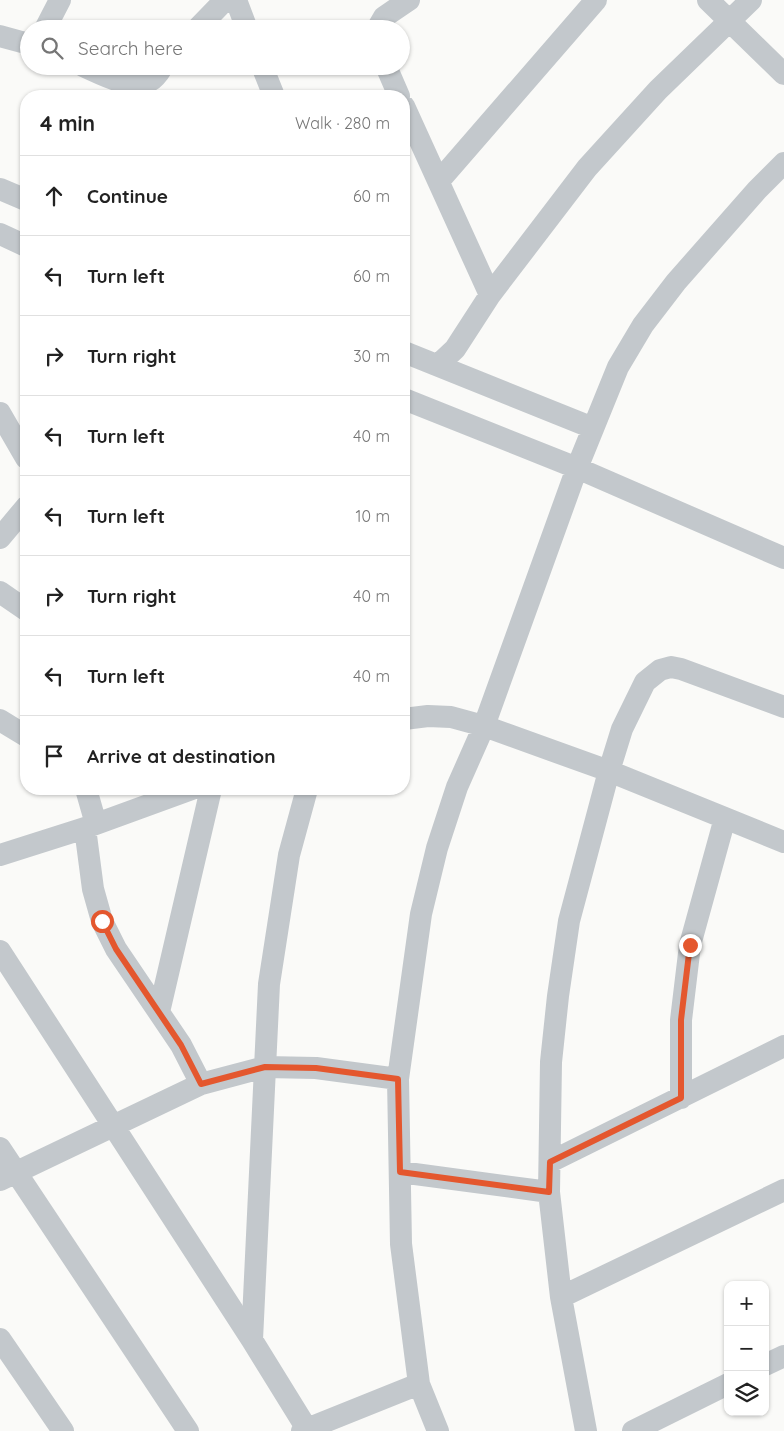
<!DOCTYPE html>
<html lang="en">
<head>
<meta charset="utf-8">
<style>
  body { margin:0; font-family:Quicksand,sans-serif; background:#f6f6f6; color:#222 }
  .controls { position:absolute; right:15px; bottom:15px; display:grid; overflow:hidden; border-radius:10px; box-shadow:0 1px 4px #0004 }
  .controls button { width:45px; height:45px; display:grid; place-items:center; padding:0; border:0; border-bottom:1px solid #e0e0e0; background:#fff; color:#222; font:25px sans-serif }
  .stop { position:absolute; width:15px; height:15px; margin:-11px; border:4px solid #e4572e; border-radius:50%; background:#fff }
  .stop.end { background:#e4572e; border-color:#fff; box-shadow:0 1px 5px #0008 }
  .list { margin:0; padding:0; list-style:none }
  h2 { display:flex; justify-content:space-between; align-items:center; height:65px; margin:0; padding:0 20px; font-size:21px }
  h2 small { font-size:16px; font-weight:400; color:#767676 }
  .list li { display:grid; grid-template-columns:32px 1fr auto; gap:15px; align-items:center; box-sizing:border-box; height:80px; padding:0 20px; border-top:1px solid #e0e0e0 }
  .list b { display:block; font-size:19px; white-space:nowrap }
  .list em { font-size:16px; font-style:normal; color:#767676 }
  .icon { flex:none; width:28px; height:28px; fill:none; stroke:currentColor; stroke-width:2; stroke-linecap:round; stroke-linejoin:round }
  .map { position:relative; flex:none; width:784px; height:1431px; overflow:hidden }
  .search { position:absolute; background:#fff; box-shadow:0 1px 4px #0004; left:20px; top:20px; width:390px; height:55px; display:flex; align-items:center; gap:12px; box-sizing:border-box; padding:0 18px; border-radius:28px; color:#767676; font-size:19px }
  .panel { position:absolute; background:#fff; box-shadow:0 1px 4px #0004; left:20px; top:90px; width:390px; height:705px; border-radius:20px }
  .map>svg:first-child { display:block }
</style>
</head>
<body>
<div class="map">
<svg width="784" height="1431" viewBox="0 0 784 1431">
  <rect width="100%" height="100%" fill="#fafaf8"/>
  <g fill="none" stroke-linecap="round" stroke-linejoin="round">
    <path stroke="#c3c8cc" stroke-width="22" d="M236,0L247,29
      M708,0L784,74
      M45,29L60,0
      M197,29L225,0
      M377,29L384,17L409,0
      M0,36L29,44
      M83,66C99,73 134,92 150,81C156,78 160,71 163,66
      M262,66L274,96
      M386,66L399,96
      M404,106L490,295
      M439,181L596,0
      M0,189L26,200
      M0,234L26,246
      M404,352L593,428
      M439,364L455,349L490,295L587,168L658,90L751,0
      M404,399L577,468L784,558
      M0,413L26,458
      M0,538L26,507
      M0,592L26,610
      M404,719L428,716L451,717L484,726L609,771L784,842
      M0,720L26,736
      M86,789L96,824
      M85,828L93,889L102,921L116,949L181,1045L201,1084
      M0,855L85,828L192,789
      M0,951L252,1340L307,1429
      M159,1012L211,789
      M681,1098V1020L690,945L725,818
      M0,1148L188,1431
      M550,1162L784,1046
      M400,1172L549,1192
      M0,1180L201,1084L265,1067L316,1068L398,1079
      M561,1297L784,1190
      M0,1339L63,1431
      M252,1340L269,984L289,855L307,789
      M765,1365L784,1356
      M302,1431L419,1384
      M438,1431L419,1384L401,1244L398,1079L421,914L437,848L457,787L484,726L577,468L618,367L643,325L676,282L757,190L784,163
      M586,1431L561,1297L549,1192L551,1062L558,996L569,921L609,771L622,729L645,682L660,670L671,667L681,669L784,707
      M633,1431L728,1384"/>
  </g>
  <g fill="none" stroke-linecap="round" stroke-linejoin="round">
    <path stroke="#e4572e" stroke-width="6" d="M102,921L116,949L181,1045L201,1084L265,1067L316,1068L398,1079L400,1172L549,1192L550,1162L681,1098V1020L690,945"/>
  </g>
</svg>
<div class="controls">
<button>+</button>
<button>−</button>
<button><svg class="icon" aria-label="layers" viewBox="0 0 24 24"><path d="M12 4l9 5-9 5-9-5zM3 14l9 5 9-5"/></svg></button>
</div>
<div class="stop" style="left:102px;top:921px"></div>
<div class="stop end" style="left:690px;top:945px"></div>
<div class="search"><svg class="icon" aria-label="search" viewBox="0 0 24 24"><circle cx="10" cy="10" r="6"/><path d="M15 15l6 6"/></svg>Search here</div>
<section class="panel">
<h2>4 min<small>Walk · 280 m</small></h2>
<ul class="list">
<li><svg class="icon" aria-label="ahead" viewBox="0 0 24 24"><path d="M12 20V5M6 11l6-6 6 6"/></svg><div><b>Continue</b></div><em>60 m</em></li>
<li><svg class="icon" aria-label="left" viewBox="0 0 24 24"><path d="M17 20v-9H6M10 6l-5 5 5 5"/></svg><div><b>Turn left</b></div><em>60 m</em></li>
<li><svg class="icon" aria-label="right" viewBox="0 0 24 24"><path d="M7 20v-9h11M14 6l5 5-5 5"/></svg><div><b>Turn right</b></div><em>30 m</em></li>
<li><svg class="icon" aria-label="left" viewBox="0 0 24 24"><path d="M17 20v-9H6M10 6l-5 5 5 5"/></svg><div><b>Turn left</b></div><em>40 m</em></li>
<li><svg class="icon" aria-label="left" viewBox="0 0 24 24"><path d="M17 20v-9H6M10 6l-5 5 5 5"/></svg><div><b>Turn left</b></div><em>10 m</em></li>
<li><svg class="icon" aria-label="right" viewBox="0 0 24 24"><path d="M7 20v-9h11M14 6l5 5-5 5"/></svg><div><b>Turn right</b></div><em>40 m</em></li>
<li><svg class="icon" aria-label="left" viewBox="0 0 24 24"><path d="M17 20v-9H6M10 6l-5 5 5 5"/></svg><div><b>Turn left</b></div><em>40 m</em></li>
<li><svg class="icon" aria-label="arrive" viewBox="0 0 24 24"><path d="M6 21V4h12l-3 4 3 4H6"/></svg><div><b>Arrive at destination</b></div></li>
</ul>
</section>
</div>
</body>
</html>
